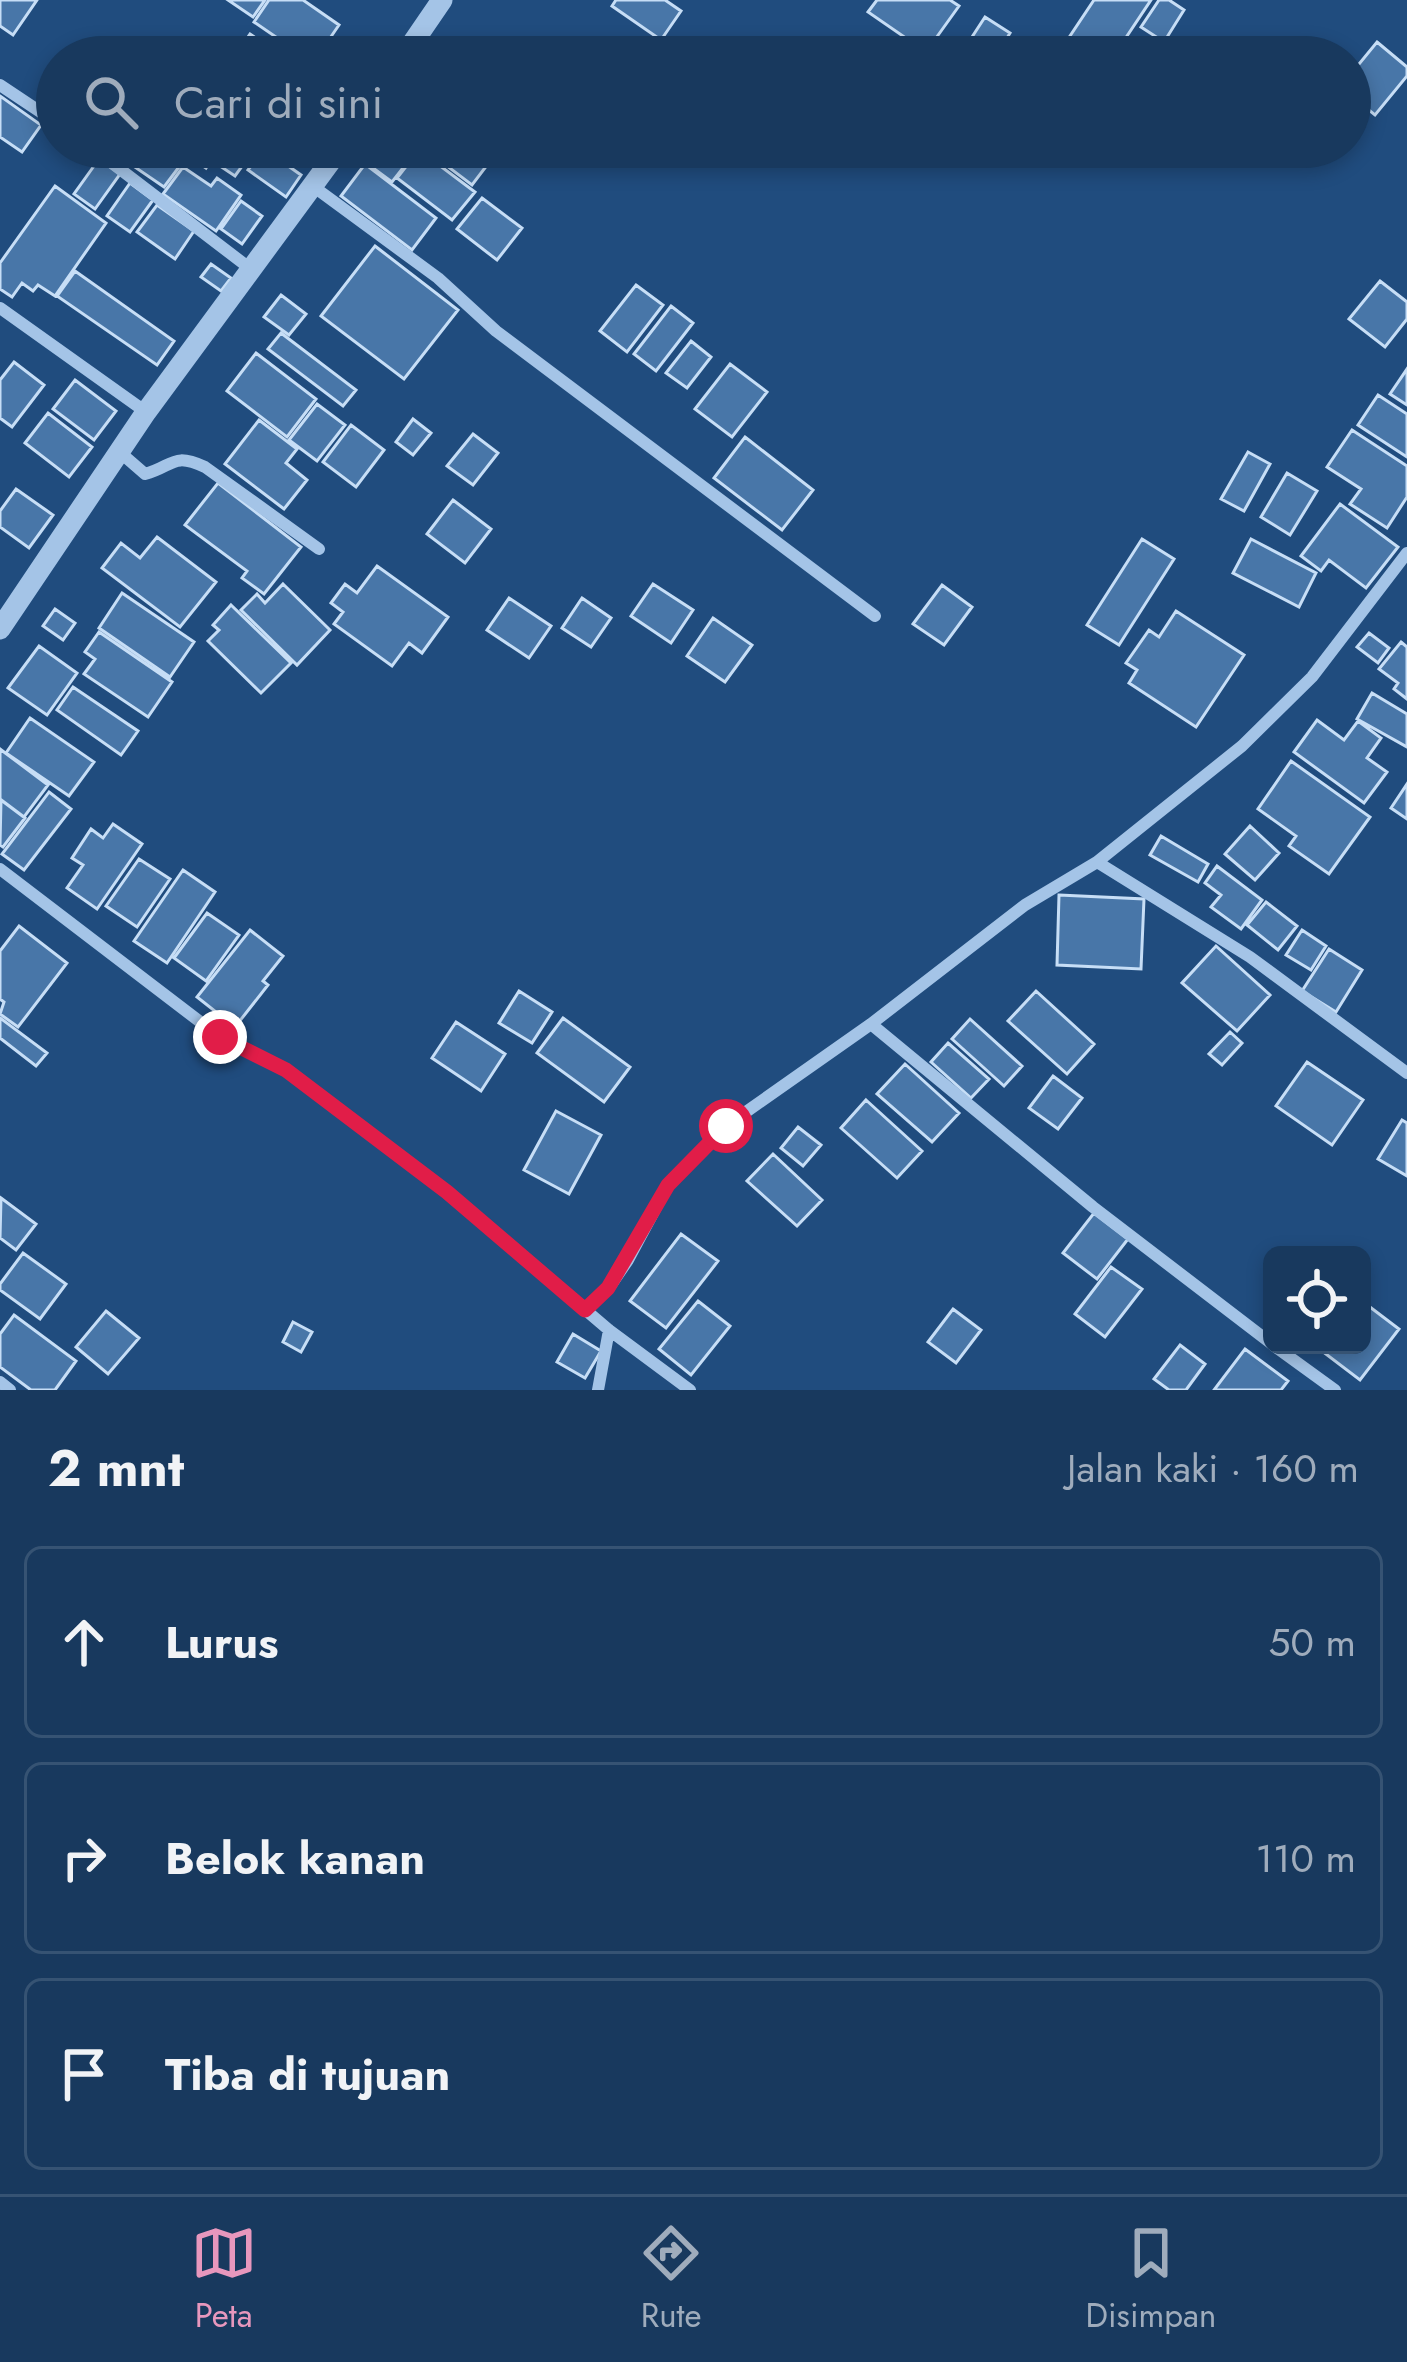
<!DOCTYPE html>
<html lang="id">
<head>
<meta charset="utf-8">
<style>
  body { margin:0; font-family:Jost,sans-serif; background:#214064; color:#f1f3f6 }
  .controls { position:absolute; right:36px; bottom:36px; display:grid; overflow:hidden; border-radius:18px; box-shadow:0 6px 18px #0003 }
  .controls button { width:108px; height:108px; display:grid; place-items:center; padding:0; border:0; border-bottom:3px solid #365373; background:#18395e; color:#f1f3f6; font:60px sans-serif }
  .stop { position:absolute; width:36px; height:36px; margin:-27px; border:9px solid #e11d48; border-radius:50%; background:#fff }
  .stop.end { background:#e11d48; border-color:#fff; box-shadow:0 3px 12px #0008 }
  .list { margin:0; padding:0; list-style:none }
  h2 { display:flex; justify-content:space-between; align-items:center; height:156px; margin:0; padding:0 48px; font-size:51px }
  h2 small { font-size:39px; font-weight:400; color:#9facbc }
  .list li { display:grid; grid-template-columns:78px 1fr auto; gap:36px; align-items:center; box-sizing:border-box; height:192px; margin:0 24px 24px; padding:0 24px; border:3px solid #365373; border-radius:18px }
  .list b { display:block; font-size:45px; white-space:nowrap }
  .list em { font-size:39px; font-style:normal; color:#9facbc }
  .icon { flex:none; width:66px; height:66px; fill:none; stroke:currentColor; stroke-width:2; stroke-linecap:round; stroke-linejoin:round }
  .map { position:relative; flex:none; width:1407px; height:1390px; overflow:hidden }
  .search { position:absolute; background:#18395e; box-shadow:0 6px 18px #0003; left:36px; right:36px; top:36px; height:132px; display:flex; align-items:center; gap:30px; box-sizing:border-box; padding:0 42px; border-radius:66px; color:#9facbc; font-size:45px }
  .sheet { height:804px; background:#18395e }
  nav { display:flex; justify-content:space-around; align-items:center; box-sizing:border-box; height:168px; border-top:3px solid #365373; background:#18395e; font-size:33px; color:#9facbc }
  nav a { display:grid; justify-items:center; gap:6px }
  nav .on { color:#e797bd }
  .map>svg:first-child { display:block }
</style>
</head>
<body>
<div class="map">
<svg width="1407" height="1390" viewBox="0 0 1407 1390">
  <rect width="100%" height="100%" fill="#204c7e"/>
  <path fill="#4876a8" stroke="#c7def6" stroke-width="3" d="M0,0H37L13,35L0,26Z
    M228,0H265L253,17Z
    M269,0H303L339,25L317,57H305L254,22Z
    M616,0H665L681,11L661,40L612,6Z
    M877,0H950L959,6L926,52L868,12Z
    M1094,0H1151L1113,57H1056Z
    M1159,0H1169L1184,10L1164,42L1141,27Z
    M985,17L1010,33L1000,50L1010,57H959Z
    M250,34L284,57H234Z
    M1377,42L1407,67V76L1375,115L1350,95V75Z
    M0,96L41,125L22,152L0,137Z
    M150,147L179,167L164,187L107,148Z
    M176,147H256L235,176L211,160L206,168Z
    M383,147L417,150L392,182L369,165Z
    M422,147H481L494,156L472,185Z
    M489,147H523L510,163Z
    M264,149L301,175L286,197L248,170Z
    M419,150L475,192L452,220L397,178Z
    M99,159L120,174L95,209L74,194Z
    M365,164L436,218L412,250L341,196Z
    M183,167L211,186L217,178L241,195L216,231L163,194Z
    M130,183L153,200L130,232L107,216Z
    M55,186L106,223L55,296L38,285L33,291L22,283L12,297L0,289V263Z
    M482,198L522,228L497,260L457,229Z
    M241,201L262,216L242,244L221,229Z
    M157,205L194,231L175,259L137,232Z
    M375,246L458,310L404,379L321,316Z
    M211,264L231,278L221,291L201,277Z
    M75,271L174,341L157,365L57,296Z
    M1380,281L1407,302V319L1385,347L1349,319Z
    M636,285L663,305L627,352L600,331Z
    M281,295L306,314L289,335L264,317Z
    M671,306L693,323L656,371L634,354Z
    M281,333L356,390L343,406L268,349Z
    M691,341L711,357L687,388L666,373Z
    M256,353L316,399L287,437L227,391Z
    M14,362L44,385L12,427L0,418V380Z
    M730,364L767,392L732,437L695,409Z
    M1407,369V405L1390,394Z
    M75,380L116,411L94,440L53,409Z
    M1378,395L1407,414V457L1358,425Z
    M317,404L345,425L317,461L289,440Z
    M48,413L92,447L69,477L25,443Z
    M413,419L431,433L413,455L396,442Z
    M259,420L297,449L286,463L307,480L284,509L225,464Z
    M351,425L384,450L356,487L323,462Z
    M1352,430L1407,466V497L1387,528L1350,504L1361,489L1327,467Z
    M473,434L498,453L473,485L447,466Z
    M745,437L813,490L782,530L714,478Z
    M1248,452L1270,464L1244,511L1221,499Z
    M1287,473L1317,491L1290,535L1261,517Z
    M218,483L301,547L264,594L242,578L247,571L185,525Z
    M16,489L53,515L29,548L0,527V511Z
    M453,500L491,529L465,563L427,534Z
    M1340,504L1398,547L1366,588L1329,560L1321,571L1301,556Z
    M157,537L216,582L180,627L102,568L121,543L140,558Z
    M1142,539L1174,559L1119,645L1087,625Z
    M1251,539L1316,573L1299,607L1233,573Z
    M377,566L448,617L422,653L409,643L392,666L334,624L343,612L331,603L345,584L357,593Z
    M283,584L330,630L297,665L241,610L257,594L265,603Z
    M653,584L693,610L671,643L631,616Z
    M942,585L972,607L944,645L913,624Z
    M122,593L194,642L170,677L99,628Z
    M509,598L551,626L529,658L487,630Z
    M582,598L611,618L591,647L562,628Z
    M231,605L291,663L261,693L208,641L219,630L213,625Z
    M55,609L75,623L63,640L43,626Z
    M1176,611L1244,655L1196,727L1129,683L1137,670L1126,663L1149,630L1159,637Z
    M713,618L752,645L725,682L687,656Z
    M99,632L172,682L148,717L84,674L95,659L85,652Z
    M1369,633L1389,648L1378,663L1357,647Z
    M1401,642L1407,647V699L1394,689L1398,683L1379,669Z
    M39,646L77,673L47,715L8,688Z
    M73,687L138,731L121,755L57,710Z
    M1372,693L1407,714V747L1357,719Z
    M30,718L94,762L69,796L6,753Z
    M1317,720L1344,740L1358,721L1381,738L1367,758L1387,772L1364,803L1294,752Z
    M0,749L48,785L24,817L0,799Z
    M1291,761L1370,817L1329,874L1289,846L1296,836L1258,809Z
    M1407,784V819L1391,808Z
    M49,792L71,809L24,870L2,854Z
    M1,800L25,818L3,847L0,845Z
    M113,824L142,844L97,909L67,888L83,865L72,858L91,829L103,838Z
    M1250,826L1279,853L1255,880L1225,854Z
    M1161,836L1208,864L1198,882L1150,855Z
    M139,859L170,879L137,927L106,906Z
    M1217,866L1262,900L1241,929L1211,907L1221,895L1205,883Z
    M183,870L215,892L167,963L134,941Z
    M1059,895L1144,899L1141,969L1057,965Z
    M1266,902L1297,926L1278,950L1247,925Z
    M207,913L239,935L206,981L174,958Z
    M19,926L67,963L18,1027L0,1014L4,1002L0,999V951Z
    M250,930L283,956L263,981L268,985L235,1027L197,997Z
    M1302,930L1326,946L1311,970L1286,955Z
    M1216,946L1270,995L1237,1031L1182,983Z
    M1329,949L1362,970L1336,1012L1302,991Z
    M519,991L552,1012L532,1043L499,1023Z
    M1036,991L1094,1044L1067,1074L1008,1021Z
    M0,1018L47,1053L36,1066L0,1038Z
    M563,1018L630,1067L604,1102L537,1053Z
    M970,1019L1022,1066L1004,1086L952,1039Z
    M456,1022L505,1054L481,1091L432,1058Z
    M1230,1032L1242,1043L1222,1065L1209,1054Z
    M948,1043L989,1079L971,1098L931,1062Z
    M1307,1062L1363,1100L1332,1145L1276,1106Z
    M905,1064L959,1113L932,1142L877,1094Z
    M1053,1076L1082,1098L1058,1129L1029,1108Z
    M866,1100L922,1151L897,1178L841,1128Z
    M556,1111L601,1135L569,1194L524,1170Z
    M1402,1120L1407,1123V1176L1378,1159Z
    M798,1127L821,1145L803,1166L781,1148Z
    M773,1154L822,1200L797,1226L747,1181Z
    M1,1198L36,1224L16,1250L0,1238Z
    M1094,1213L1128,1239L1097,1279L1063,1253Z
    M681,1234L718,1261L666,1328L630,1301Z
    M23,1253L66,1284L40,1319L0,1290V1284Z
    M1111,1267L1142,1289L1105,1337L1075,1314Z
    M698,1301L730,1326L691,1375L659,1349Z
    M1362,1301L1399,1329L1360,1380L1314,1345H1362Z
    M953,1309L981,1330L956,1363L928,1342Z
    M106,1311L139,1338L108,1374L76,1347Z
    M14,1315L76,1361L55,1390H31L0,1367V1334Z
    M293,1322L312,1332L301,1352L283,1342Z
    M573,1334L601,1351L585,1378L557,1362Z
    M1180,1345L1205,1364L1186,1390H1169L1154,1379Z
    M1245,1349L1288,1381L1281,1390H1214Z"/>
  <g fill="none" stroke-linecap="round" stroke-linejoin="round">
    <path stroke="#a4c4e7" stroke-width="12" d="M0,85L57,123
      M91,147L252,270
      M314,187L438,278L496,331L875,616
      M0,308L146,412
      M122,454L145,474C174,466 172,452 205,467L319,549
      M1097,862L1250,957L1407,1073
      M0,869L220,1037L286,1070L447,1192L609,1330L690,1390
      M871,1024L1093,1207L1272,1344
      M585,1309L608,1289L628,1260L668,1185L726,1126L871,1024L1025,905L1097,862L1242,746L1312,677L1407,553
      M1273,1345L1335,1390
      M0,1382L10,1390
      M598,1390L609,1330"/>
    <path stroke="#a4c4e7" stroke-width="21" d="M403,57L442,0
      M0,629L146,412L341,147"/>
  </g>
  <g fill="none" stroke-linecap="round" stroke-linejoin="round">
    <path stroke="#e11d48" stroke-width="15" d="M220,1037L286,1070L447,1192L585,1310L608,1288L668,1185L726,1126"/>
  </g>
</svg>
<div class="controls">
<button><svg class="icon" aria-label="locate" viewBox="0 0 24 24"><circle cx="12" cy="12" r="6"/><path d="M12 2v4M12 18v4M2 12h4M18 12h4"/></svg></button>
</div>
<div class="stop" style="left:726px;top:1126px"></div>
<div class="stop end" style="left:220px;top:1037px"></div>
<div class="search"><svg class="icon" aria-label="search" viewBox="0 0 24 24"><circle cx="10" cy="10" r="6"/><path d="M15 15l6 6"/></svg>Cari di sini</div>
</div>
<section class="sheet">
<h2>2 mnt<small>Jalan kaki · 160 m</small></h2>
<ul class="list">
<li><svg class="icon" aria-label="ahead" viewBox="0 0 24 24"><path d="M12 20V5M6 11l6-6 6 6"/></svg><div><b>Lurus</b></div><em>50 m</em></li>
<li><svg class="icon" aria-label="right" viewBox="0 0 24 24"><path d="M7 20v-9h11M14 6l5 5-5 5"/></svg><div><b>Belok kanan</b></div><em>110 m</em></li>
<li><svg class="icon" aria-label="arrive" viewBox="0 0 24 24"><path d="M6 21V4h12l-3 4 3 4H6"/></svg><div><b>Tiba di tujuan</b></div></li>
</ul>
</section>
<nav>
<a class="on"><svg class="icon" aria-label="map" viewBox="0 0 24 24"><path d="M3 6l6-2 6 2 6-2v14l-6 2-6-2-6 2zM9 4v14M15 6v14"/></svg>Peta</a>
<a><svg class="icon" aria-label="directions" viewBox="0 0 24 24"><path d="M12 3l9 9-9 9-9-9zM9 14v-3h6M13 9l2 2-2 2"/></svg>Rute</a>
<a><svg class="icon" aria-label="saved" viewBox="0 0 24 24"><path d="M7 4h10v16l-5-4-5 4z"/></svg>Disimpan</a>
</nav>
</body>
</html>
